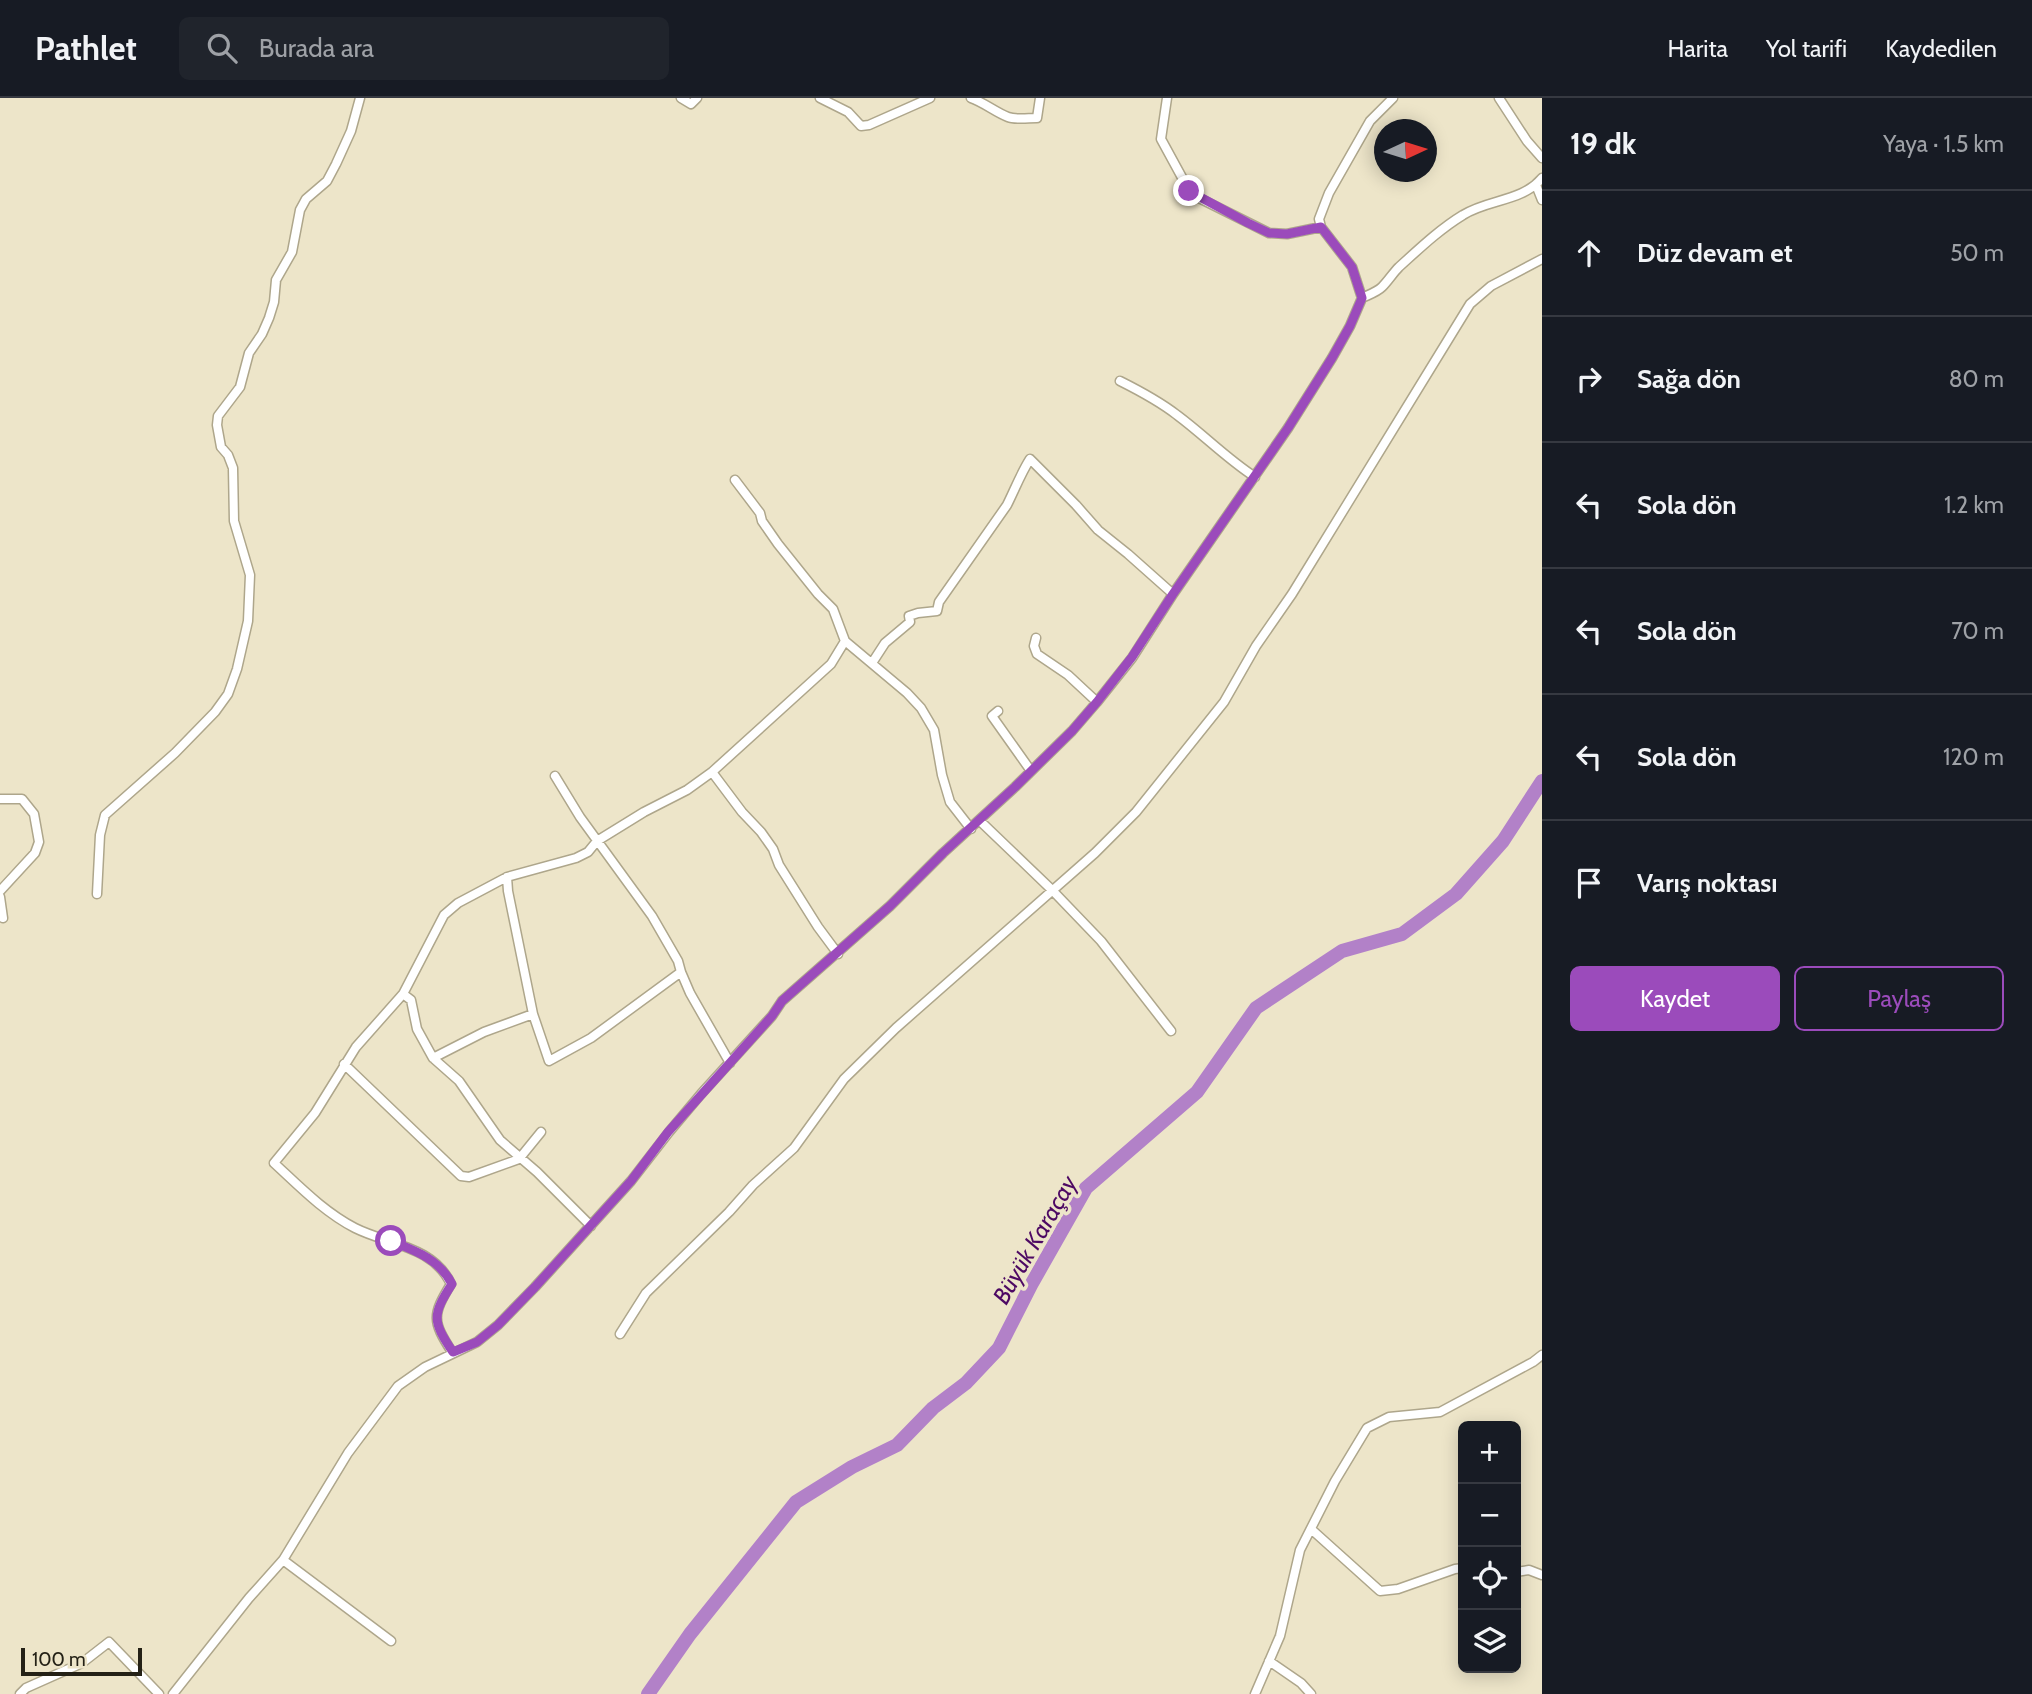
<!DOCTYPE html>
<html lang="tr">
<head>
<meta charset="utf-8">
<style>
  body { margin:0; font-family:Cabin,sans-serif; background:#20242c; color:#f1f3f6 }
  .controls { position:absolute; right:21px; bottom:21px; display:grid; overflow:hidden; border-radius:10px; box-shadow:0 4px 18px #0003 }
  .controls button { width:63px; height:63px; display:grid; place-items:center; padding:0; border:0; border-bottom:2px solid #363941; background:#171b24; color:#f1f3f6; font:35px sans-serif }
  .compass { position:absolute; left:1374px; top:21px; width:63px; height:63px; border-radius:50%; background:#171b24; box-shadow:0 4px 18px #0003; rotate:86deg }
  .scale { position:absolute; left:21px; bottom:18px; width:121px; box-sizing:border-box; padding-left:7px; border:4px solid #242116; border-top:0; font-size:19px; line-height:24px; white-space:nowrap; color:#242116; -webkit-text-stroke:5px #ede5c9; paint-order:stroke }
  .stop { position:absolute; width:21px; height:21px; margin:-16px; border:5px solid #9b4bbb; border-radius:50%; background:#fff }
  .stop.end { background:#9b4bbb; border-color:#fff; box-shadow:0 2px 7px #0008 }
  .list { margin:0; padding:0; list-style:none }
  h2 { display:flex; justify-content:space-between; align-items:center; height:91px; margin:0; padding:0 28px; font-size:30px }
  h2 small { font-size:23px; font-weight:400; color:#9ea1a6 }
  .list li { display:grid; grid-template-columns:46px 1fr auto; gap:21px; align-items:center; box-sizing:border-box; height:126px; padding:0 28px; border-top:2px solid #363941 }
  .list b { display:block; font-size:26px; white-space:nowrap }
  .list em { font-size:23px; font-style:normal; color:#9ea1a6 }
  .actions { display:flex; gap:14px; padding:21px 28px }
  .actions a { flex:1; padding:16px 0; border:2px solid #9b4bbb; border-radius:10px; text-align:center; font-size:24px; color:#9b4bbb }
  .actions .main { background:#9b4bbb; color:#fff }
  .icon { flex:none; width:38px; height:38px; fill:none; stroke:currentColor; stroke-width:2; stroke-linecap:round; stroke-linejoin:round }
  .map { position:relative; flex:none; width:1542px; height:1596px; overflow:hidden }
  header { display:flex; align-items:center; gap:42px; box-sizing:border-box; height:98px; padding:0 35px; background:#171b24; border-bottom:2px solid #363941 }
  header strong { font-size:33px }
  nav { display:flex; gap:38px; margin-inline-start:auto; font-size:24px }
  .search { width:490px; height:63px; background:#20242c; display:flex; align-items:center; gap:18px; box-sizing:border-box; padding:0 24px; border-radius:10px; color:#9ea1a6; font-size:26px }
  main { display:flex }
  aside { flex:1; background:#171b24 }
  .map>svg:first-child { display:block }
</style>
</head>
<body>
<header>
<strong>Pathlet</strong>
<div class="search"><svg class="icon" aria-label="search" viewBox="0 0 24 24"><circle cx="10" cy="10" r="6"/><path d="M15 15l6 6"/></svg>Burada ara</div>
<nav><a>Harita</a><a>Yol tarifi</a><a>Kaydedilen</a></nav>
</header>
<main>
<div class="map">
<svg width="1542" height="1596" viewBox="0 0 1542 1596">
  <rect width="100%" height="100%" fill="#ede5c9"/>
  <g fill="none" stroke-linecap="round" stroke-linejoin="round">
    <path stroke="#b281c8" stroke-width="14" d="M648,1596L690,1536L796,1404L852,1369L897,1347L933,1310L966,1285L999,1250L1031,1187L1086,1090L1197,994L1256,910L1342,853L1402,836L1456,796L1503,743L1542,683"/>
    <g stroke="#aea68b" stroke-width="11">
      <path id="minor" d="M681,0L691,6L697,0
        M820,0L848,14L861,28L869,27L930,0
        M971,0C985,5 995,14 1008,19C1016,22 1028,20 1037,20L1040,0
        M1167,0L1161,41L1191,96L1269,135L1287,136L1321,129
        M1499,0L1527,43L1542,60
        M1536,87L1542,102
        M1362,200C1368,197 1377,194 1382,189C1388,183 1393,175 1399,169C1420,150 1440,131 1463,117C1488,101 1522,104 1542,80
        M1120,283C1140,293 1159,303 1177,317C1204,337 1227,361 1255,379
        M735,382L760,415L762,423L778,446L818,496L833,511L845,543L907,595L921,610L934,632L942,677L950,704L971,731
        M1036,540L1034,548L1037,556L1068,577L1097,604
        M872,565L885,545L910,524L909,518L918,515L937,513L939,504L1007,407C1015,391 1021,375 1030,361L1076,407L1098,432L1128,456L1173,496
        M998,613L992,618L1031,673
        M712,674L742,714L761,734L773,751L779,767L818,829L838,856
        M555,678L580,719L652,818L678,863L681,874L690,895L730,965
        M0,701H22L34,716L39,744L35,755L0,793
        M979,722L1052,792L1101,843L1171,933
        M507,779L508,793L533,916L549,963L591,940L681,874
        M97,796L100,737L105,717L175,655L215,614L228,596L237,571L248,523L250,477L234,423L233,370L228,357L221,349L217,327L218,318L240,289L249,255L262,236L269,220L274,204L276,182L292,154L300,112L306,101L327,83L336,66L351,33L360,0
        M0,799L3,820
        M403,896L411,902L417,931L433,960L459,983L500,1042L537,1074L591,1128
        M433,960L484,934L533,916
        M344,966L461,1078L469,1079L519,1061L541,1034
        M620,1236L646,1195L729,1114L753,1087L794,1050L844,981L896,930L1095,755L1136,714L1224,604L1256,548L1292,496L1470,206L1491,188L1542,161
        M452,1254C432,1223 432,1217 451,1186C433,1148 389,1147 355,1130C324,1114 299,1088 274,1065L315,1015L356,949L403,896L444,817L458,805L507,779L576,760L588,754L597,743L644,714L687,692L712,674L831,566L845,543
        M1311,1431L1380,1493L1398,1491L1455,1471L1463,1470
        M283,1462L391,1543
        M1516,1474L1529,1472L1542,1477
        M1269,1563L1301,1585L1311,1596
        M20,1596L26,1590L82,1565L109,1544L159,1596
        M173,1596L249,1500L283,1462L348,1355L398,1288L425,1269L477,1244L498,1227L535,1189L631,1083L669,1034L701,996L772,918L782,903L890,808L943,755L1015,689L1072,633L1097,604L1132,560L1173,496L1288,330L1332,260L1350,228L1362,200L1352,169L1321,129L1319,121L1329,95L1370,23L1393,0
        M1255,1596L1280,1538L1300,1452L1335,1383L1367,1330L1389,1319L1440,1314L1533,1264L1542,1257"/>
    </g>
    <use href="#minor" stroke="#fff" stroke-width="8"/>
  </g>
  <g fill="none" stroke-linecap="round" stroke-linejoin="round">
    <path stroke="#9b4bbb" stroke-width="9" d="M391,1143C416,1153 439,1161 452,1186C432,1217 432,1223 453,1254L477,1244L498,1227L535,1189L631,1083L668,1034L772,918L782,903L890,808L943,755L1015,689L1072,633L1097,604L1132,559L1173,496L1288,330L1332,260L1350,228L1362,200L1352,169L1321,129L1287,136L1269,135L1248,125L1189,93"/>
  </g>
  <g text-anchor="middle" stroke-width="7" stroke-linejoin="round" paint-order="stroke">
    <g font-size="24" font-style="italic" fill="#4d0963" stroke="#ede5c9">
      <text transform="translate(1035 1142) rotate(-60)" y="8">Büyük Karaçay</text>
    </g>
  </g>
</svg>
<div class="controls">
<button>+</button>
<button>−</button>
<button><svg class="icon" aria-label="locate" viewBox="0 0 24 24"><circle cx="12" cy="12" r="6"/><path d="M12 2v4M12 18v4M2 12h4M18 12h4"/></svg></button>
<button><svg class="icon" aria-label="layers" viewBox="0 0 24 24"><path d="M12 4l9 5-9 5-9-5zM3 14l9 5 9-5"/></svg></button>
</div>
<svg class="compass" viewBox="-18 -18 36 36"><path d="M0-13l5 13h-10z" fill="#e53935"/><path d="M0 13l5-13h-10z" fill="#9ea1a6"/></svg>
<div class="scale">100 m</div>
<div class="stop" style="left:391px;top:1143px"></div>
<div class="stop end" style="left:1189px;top:93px"></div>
</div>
<aside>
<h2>19 dk<small>Yaya · 1.5 km</small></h2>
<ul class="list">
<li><svg class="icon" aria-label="ahead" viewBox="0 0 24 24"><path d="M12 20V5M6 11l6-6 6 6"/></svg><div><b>Düz devam et</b></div><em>50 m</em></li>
<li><svg class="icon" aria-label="right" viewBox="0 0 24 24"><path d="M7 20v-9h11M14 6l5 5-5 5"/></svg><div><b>Sağa dön</b></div><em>80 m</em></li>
<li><svg class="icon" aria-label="left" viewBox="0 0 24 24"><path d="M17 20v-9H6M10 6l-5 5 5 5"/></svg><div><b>Sola dön</b></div><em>1.2 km</em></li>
<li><svg class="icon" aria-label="left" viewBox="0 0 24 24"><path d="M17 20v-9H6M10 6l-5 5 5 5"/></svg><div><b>Sola dön</b></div><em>70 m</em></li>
<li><svg class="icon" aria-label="left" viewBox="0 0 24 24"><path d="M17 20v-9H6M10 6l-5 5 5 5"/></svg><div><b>Sola dön</b></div><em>120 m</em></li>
<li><svg class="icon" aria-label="arrive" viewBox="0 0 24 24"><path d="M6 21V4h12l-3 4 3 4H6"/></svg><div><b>Varış noktası</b></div></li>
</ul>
<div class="actions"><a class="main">Kaydet</a><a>Paylaş</a></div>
</aside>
</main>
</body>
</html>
